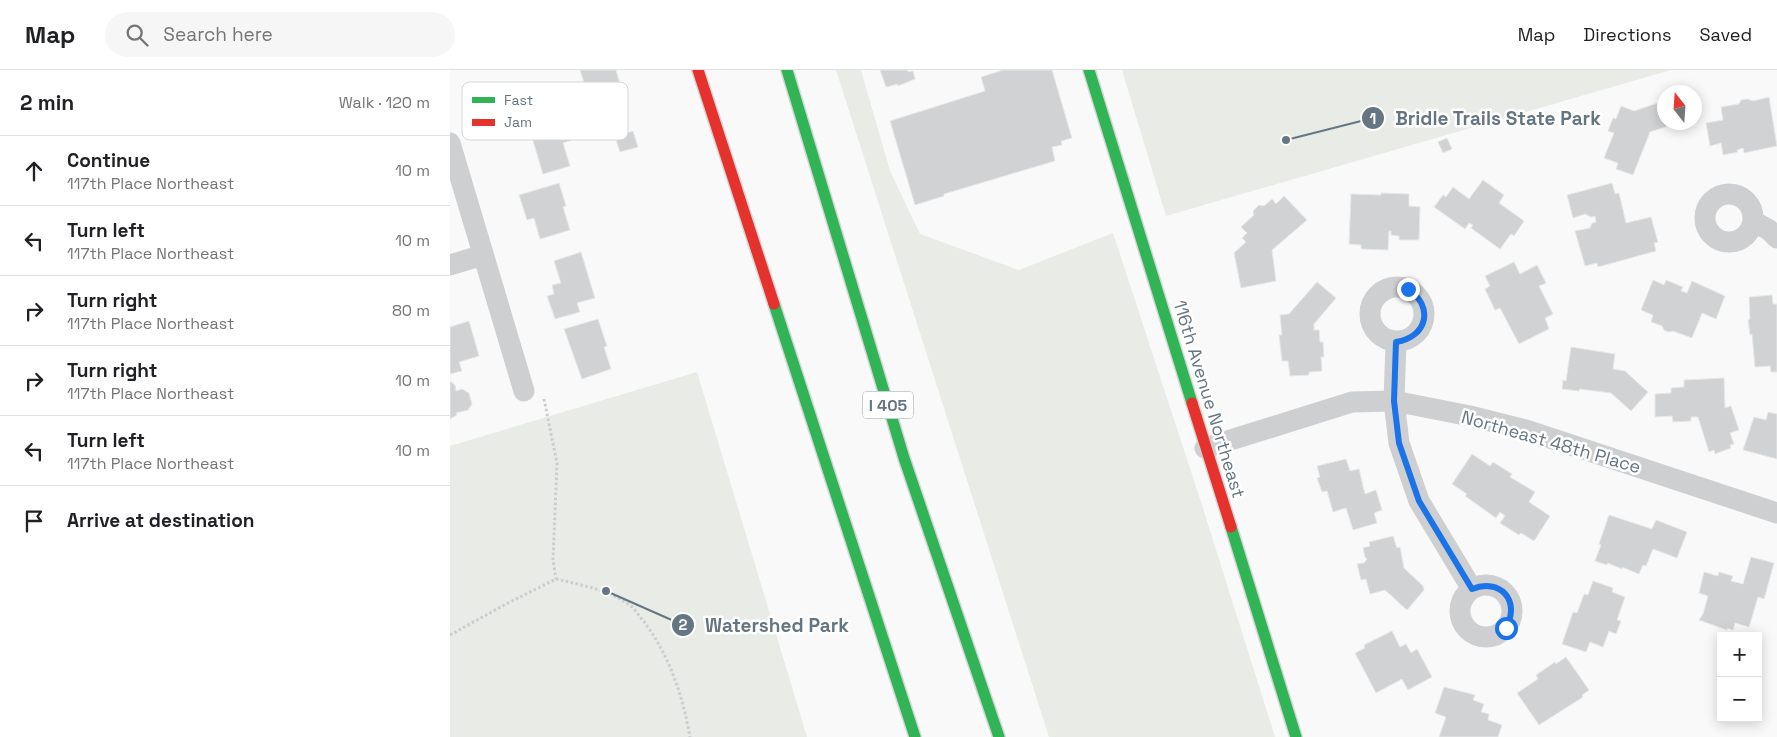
<!DOCTYPE html>
<html lang="en">
<head>
<meta charset="utf-8">
<style>
  body { margin:0; font-family:"Space Grotesk",sans-serif; background:#f6f6f6; color:#202124 }
  .controls { position:absolute; right:15px; bottom:15px; display:grid; overflow:hidden; border-radius:0px; box-shadow:0 2px 12px #0003 }
  .controls button { width:45px; height:45px; display:grid; place-items:center; padding:0; border:0; border-bottom:1px solid #e0e0e0; background:#fff; color:#202124; font:25px sans-serif }
  .compass { position:absolute; left:1207px; top:15px; width:45px; height:45px; border-radius:50%; background:#fff; box-shadow:0 2px 12px #0003; rotate:343deg }
  .stop { position:absolute; width:15px; height:15px; margin:-11px; border:4px solid #1a73e8; border-radius:50%; background:#fff }
  .stop.end { background:#1a73e8; border-color:#fff; box-shadow:0 1px 5px #0008 }
  .list { margin:0; padding:0; list-style:none }
  h2 { display:flex; justify-content:space-between; align-items:center; height:65px; margin:0; padding:0 20px; font-size:21px }
  h2 small { font-size:16px; font-weight:400; color:#757577 }
  .list li { display:grid; grid-template-columns:32px 1fr auto; gap:15px; align-items:center; box-sizing:border-box; height:70px; padding:0 20px; border-top:1px solid #e0e0e0 }
  .list b { display:block; font-size:19px; white-space:nowrap }
  .list p { margin:0; font-size:16px; white-space:nowrap; color:#757577 }
  .list em { font-size:16px; font-style:normal; color:#757577 }
  .icon { flex:none; width:28px; height:28px; fill:none; stroke:currentColor; stroke-width:2; stroke-linecap:round; stroke-linejoin:round }
  .map { position:relative; flex:none; width:1327px; height:667px; overflow:hidden }
  header { display:flex; align-items:center; gap:30px; box-sizing:border-box; height:70px; padding:0 25px; background:#fff; border-bottom:1px solid #e0e0e0 }
  header strong { font-size:24px }
  nav { display:flex; gap:28px; margin-inline-start:auto; font-size:18px }
  .search { width:350px; height:45px; background:#f6f6f6; display:flex; align-items:center; gap:12px; box-sizing:border-box; padding:0 18px; border-radius:28px; color:#757577; font-size:19px }
  main { display:flex }
  aside { flex:1; background:#fff }
  .map>svg:first-child { display:block }
</style>
</head>
<body>
<header>
<strong>Map</strong>
<div class="search"><svg class="icon" aria-label="search" viewBox="0 0 24 24"><circle cx="10" cy="10" r="6"/><path d="M15 15l6 6"/></svg>Search here</div>
<nav><a>Map</a><a>Directions</a><a>Saved</a></nav>
</header>
<main>
<aside>
<h2>2 min<small>Walk · 120 m</small></h2>
<ul class="list">
<li><svg class="icon" aria-label="ahead" viewBox="0 0 24 24"><path d="M12 20V5M6 11l6-6 6 6"/></svg><div><b>Continue</b><p>117th Place Northeast</p></div><em>10 m</em></li>
<li><svg class="icon" aria-label="left" viewBox="0 0 24 24"><path d="M17 20v-9H6M10 6l-5 5 5 5"/></svg><div><b>Turn left</b><p>117th Place Northeast</p></div><em>10 m</em></li>
<li><svg class="icon" aria-label="right" viewBox="0 0 24 24"><path d="M7 20v-9h11M14 6l5 5-5 5"/></svg><div><b>Turn right</b><p>117th Place Northeast</p></div><em>80 m</em></li>
<li><svg class="icon" aria-label="right" viewBox="0 0 24 24"><path d="M7 20v-9h11M14 6l5 5-5 5"/></svg><div><b>Turn right</b><p>117th Place Northeast</p></div><em>10 m</em></li>
<li><svg class="icon" aria-label="left" viewBox="0 0 24 24"><path d="M17 20v-9H6M10 6l-5 5 5 5"/></svg><div><b>Turn left</b><p>117th Place Northeast</p></div><em>10 m</em></li>
<li><svg class="icon" aria-label="arrive" viewBox="0 0 24 24"><path d="M6 21V4h12l-3 4 3 4H6"/></svg><div><b>Arrive at destination</b></div></li>
</ul>
</aside>
<div class="map">
<svg width="1327" height="667" viewBox="0 0 1327 667">
  <rect width="100%" height="100%" fill="#f9f9f9"/>
  <path fill="#e8ebe6" d="M386,0H411L440,101L470,164L569,200L663,163L751,432L825,667H599Z
    M672,0H1221L716,146Z
    M247,302L357,667H0V376Z"/>
  <path fill="#d0d2d3" stroke="#e8e8e8" d="M130,0H166L173,24L135,35L130,18L135,16Z
    M430,0H458V2L463,1L465,9L448,16V14L436,17Z
    M553,0H602L622,68L611,71L612,75L602,77L605,91L494,124V126L465,135L440,51L535,21L531,7Z
    M97,23L103,40L114,36L119,51L123,50L128,68L113,73L120,96L93,104L80,61L75,63L66,32Z
    M1319,27L1327,76L1294,83L1293,78L1287,80L1288,82L1273,85L1271,73L1260,76L1256,53L1273,50L1271,37L1289,34L1291,30L1298,29L1303,31Z
    M1214,31V52H1230L1200,62L1183,105L1166,99L1168,93L1154,88L1164,63L1158,61L1163,48L1166,49L1171,36L1184,41Z
    M183,61L188,77L170,82L165,67Z
    M997,68L1002,79L993,83L988,72Z
    M1033,110L1054,125L1049,133L1074,151L1064,166L1061,164L1050,179L1021,158L1023,155L1019,153L1015,159L984,137L993,125L996,127L1003,117L1019,129Z
    M109,113L116,136L113,137L120,160L90,169L84,148L77,150L69,125Z
    M1162,113L1165,124L1169,123L1176,153L1201,147L1208,172L1204,173L1206,181L1148,197L1147,193L1135,196L1125,161L1140,158L1142,153L1146,152L1145,146L1141,147L1135,144L1123,148L1117,125Z
    M931,123L959,124V136L970,137L969,170H949V166L941,165V161H939L938,180L911,179V175L899,174L901,124L931,125Z
    M834,126L857,150L822,180L826,211L791,218L784,183L796,172L792,168L797,163L791,157L804,145L803,141L809,135L814,136L822,129L826,134Z
    M131,182L145,228L127,233L130,242L105,249L97,226L104,224L102,215L111,213L104,191Z
    M1064,192L1070,204L1087,195L1096,213L1089,216L1103,244L1095,248L1099,259L1069,274L1050,238L1045,240L1035,219L1040,216L1035,206Z
    M1203,210L1214,215L1216,210L1233,217L1231,221L1237,223L1242,211L1275,226L1266,249L1252,243L1242,268L1223,261L1218,262L1214,260L1212,256L1201,252L1203,245L1191,240Z
    M867,212L886,228L864,254V260H869L870,272H873L874,287H871L872,301L859,302V305L840,306L838,291H832L829,265H832L830,245L839,244Z
    M1322,225L1323,234H1327V302H1321L1320,296L1305,297L1302,264L1300,265L1298,250L1300,249L1299,227Z
    M148,249L157,276L154,277L161,299L132,309L114,259Z
    M19,251L29,286L9,292L12,301L0,304V257Z
    M1121,277L1165,284L1163,299L1175,301L1198,322L1181,341L1161,323L1130,319L1129,321L1112,319L1113,310L1116,311Z
    M1274,308L1275,338L1281,336L1289,360L1280,363L1284,374L1280,375L1281,378L1265,384L1264,380L1259,382L1248,347H1241V351L1223,352L1222,346L1205,347V324L1221,323V318L1234,317V310Z
    M0,311L5,315L6,321L12,319L19,323L22,334L18,340L6,343L7,345L0,349Z
    M1318,342L1327,344V389L1293,380L1304,347L1316,350Z
    M1022,384L1040,396L1043,392L1062,404L1060,407L1085,422L1079,432L1100,446L1084,471L1071,463L1069,465L1050,453L1055,446L1050,442L1046,448L1015,426L1017,424L1002,414Z
    M896,389L900,401L909,399L915,424L926,420L932,440L924,443L927,453L903,460L896,438L883,442L877,421L872,422L867,408L870,407L867,396Z
    M1159,445L1202,459L1206,450L1237,462L1227,488L1203,479L1196,496L1193,495L1189,504L1172,497V499L1158,493L1157,495L1145,491L1151,475L1149,474Z
    M943,466L947,478L950,477L954,498L973,516L974,520L957,540L935,520L920,524L916,509L911,510L907,494L914,493L917,489L915,487L913,478L920,476L919,472Z
    M1301,487L1324,493L1314,529L1308,527L1299,557L1285,553L1283,560L1277,558V560L1249,550L1253,544L1258,526L1249,523L1254,502L1268,506L1269,502L1283,506L1281,511L1293,514Z
    M1143,511L1163,518L1162,522L1175,527L1167,550L1171,551L1166,564L1159,561L1153,577L1140,572L1136,582L1112,574L1123,542L1127,543L1134,524L1138,525Z
    M942,561L950,577L956,574L961,583L967,579L982,607L958,620L952,609L926,623L905,583L915,578L914,575Z
    M1116,587L1139,620L1132,625L1133,627L1089,655L1067,623L1088,609L1086,605L1105,592L1106,594Z
    M994,617L1025,625L1023,630L1034,634L1031,642L1039,644L1038,650L1052,655L1048,667H989L996,647L985,643Z"/>
  <g fill="none" stroke-linecap="round" stroke-linejoin="round">
    <g stroke="#d5d6d7" stroke-width="14">
      <path id="fast" d="M337,0L454,388L549,667
        M639,0L742,333
        M324,234L465,667
        M781,457L846,667"/>
    </g>
    <g stroke="#d5d6d7" stroke-width="14">
      <path id="jam" d="M248,0L324,234
        M742,333L781,457"/>
    </g>
    <path stroke="#cbcccd" stroke-width="3" stroke-dasharray="2.5 2.5" stroke-linecap="butt" d="M94,329L107,393L103,490L106,509
      M0,565L56,534L106,509C131,515 160,520 181,536C185,539 188,544 191,548C218,581 233,626 240,667"/>
    <path stroke="#cecfd0" stroke-width="21" d="M0,73L74,321
      M1255 148a24 24 0 1 1 48 0a24 24 0 1 1-48 0Z
      M1303,151L1319,160L1327,168
      M0,195L33,185
      M920 244a27 27 0 1 1 54 0a27 27 0 1 1-54 0Z
      M946,272L944,331L949,373L969,431L1022,519
      M755,378L902,332L944,331L1020,346L1076,360L1327,443
      M1010 541a26 26 0 1 1 52 0a26 26 0 1 1-52 0Z"/>
    <use href="#fast" stroke="#30b455" stroke-width="11"/>
    <use href="#jam" stroke="#e5322d" stroke-width="11"/>
  </g>
  <g fill="none" stroke-linecap="round" stroke-linejoin="round">
    <path stroke="#1a73e8" stroke-width="6" d="M958,219C984,236 978,267 946,272L944,331L949,373L969,431L1022,519C1050,508 1071,530 1056,558"/>
  </g>
  <g text-anchor="middle" stroke-width="5" stroke-linejoin="round" paint-order="stroke">
    <rect fill="#fff" stroke="#939fa8" stroke-width="1" x="413" y="321.5" width="50" height="27" rx="4"/>
    <g font-size="16" font-weight="bold" fill="#657683">
      <text x="438" y="341">I 405</text>
    </g>
    <g font-size="18" fill="#657683" stroke="#fff">
      <text transform="translate(759 329) rotate(73)" y="6">116th Avenue Northeast</text>
      <text transform="translate(1101 372) rotate(16)" y="6">Northeast 48th Place</text>
    </g>
  </g>
  <rect x="12" y="12" width="166" height="58" rx="8" fill="#fff" stroke="#d1d6da" stroke-width="1"/>
  <rect x="22" y="27" width="23" height="6" fill="#30b455"/>
  <rect x="22" y="49" width="23" height="7" fill="#e5322d"/>
  <g font-size="14" fill="#657683">
    <text x="54" y="35">Fast</text>
    <text x="54" y="57">Jam</text>
  </g>
  <path fill="none" stroke="#657683" stroke-width="2" d="M836 70L923 48M156 521L233 555"/>
  <g fill="#657683" stroke="#fff" stroke-width="2">
    <circle cx="836" cy="70" r="5"/>
    <circle cx="156" cy="521" r="5"/>
    <circle cx="923" cy="48" r="12"/>
    <circle cx="233" cy="555" r="12"/>
  </g>
  <g font-size="15" text-anchor="middle" font-weight="bold" fill="#fff">
    <text x="923" y="54">1</text>
    <text x="233" y="560">2</text>
  </g>
  <g font-size="19" text-anchor="middle" font-weight="bold" fill="#657683" stroke="#fff" stroke-width="5" stroke-linejoin="round" paint-order="stroke">
    <text x="1048" y="55">Bridle Trails State Park</text>
    <text x="327" y="562">Watershed Park</text>
  </g>
</svg>
<div class="controls">
<button>+</button>
<button>−</button>
</div>
<svg class="compass" viewBox="-18 -18 36 36"><path d="M0-13l5 13h-10z" fill="#e53935"/><path d="M0 13l5-13h-10z" fill="#757577"/></svg>
<div class="stop" style="left:1056px;top:558px"></div>
<div class="stop end" style="left:958px;top:219px"></div>
</div>
</main>
</body>
</html>
